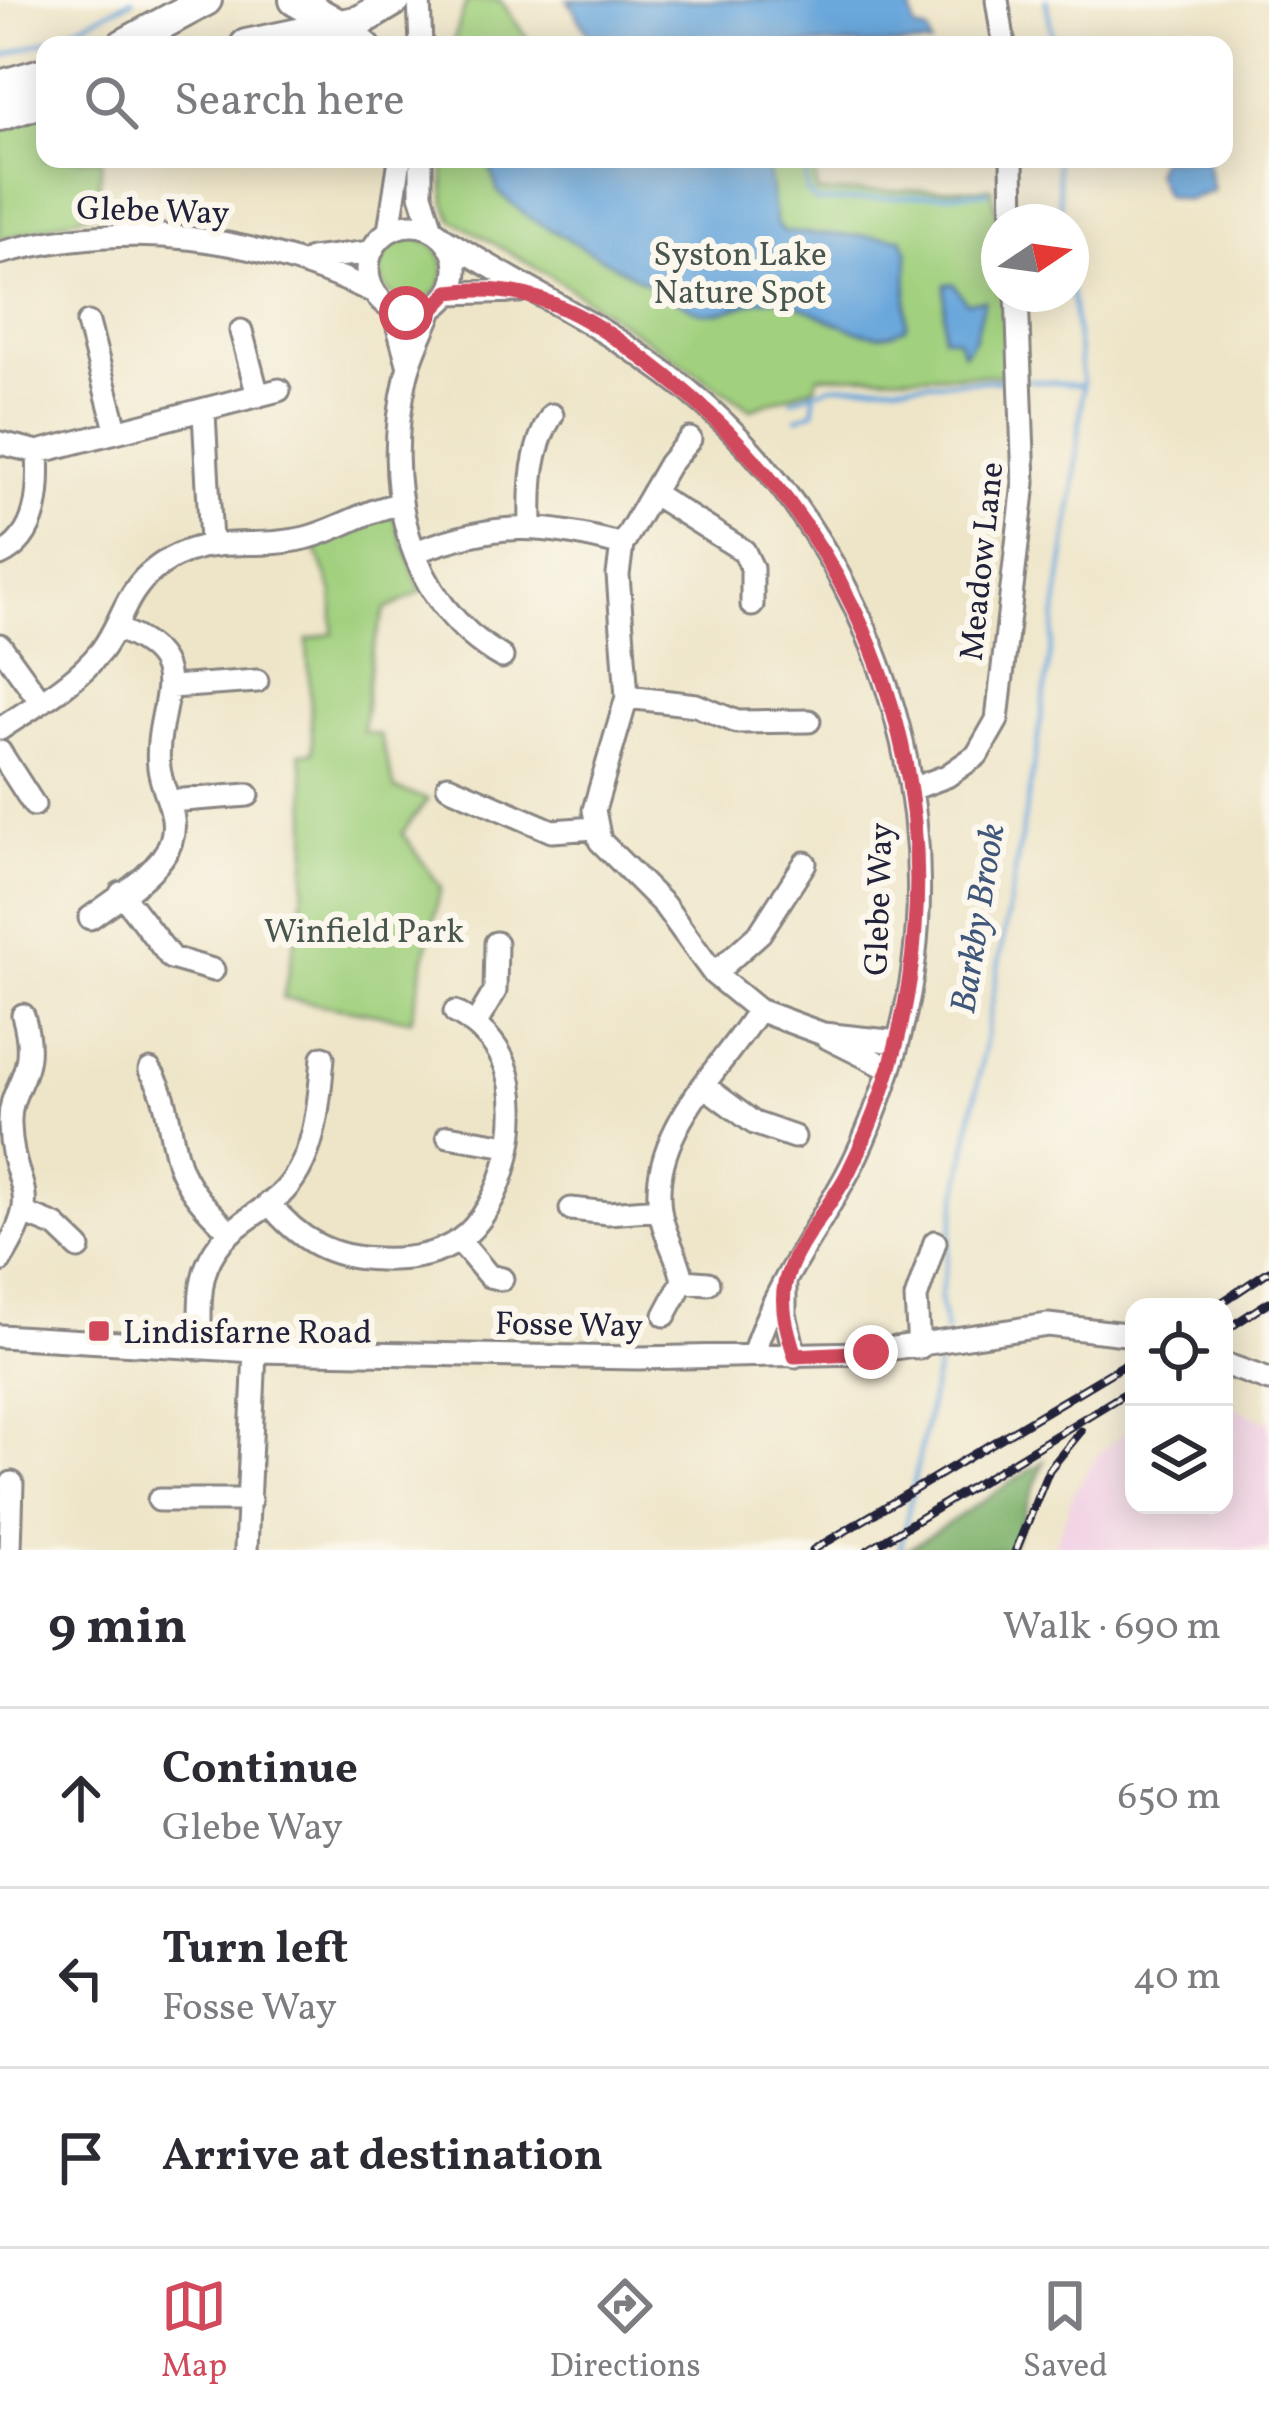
<!DOCTYPE html>
<html lang="en">
<head>
<meta charset="utf-8">
<style>
  body { margin:0; font-family:Vollkorn,serif; background:#f2f2f3; color:#2b2b33 }
  .controls { position:absolute; right:36px; bottom:36px; display:grid; overflow:hidden; border-radius:24px; box-shadow:0 6px 30px #0003 }
  .controls button { width:108px; height:108px; display:grid; place-items:center; padding:0; border:0; border-bottom:3px solid #e1e1e2; background:#fff; color:#2b2b33; font:60px sans-serif }
  .compass { position:absolute; left:981px; top:204px; width:108px; height:108px; border-radius:50%; background:#fff; box-shadow:0 6px 30px #0003; rotate:77deg }
  .stop { position:absolute; width:36px; height:36px; margin:-27px; border:9px solid #d1495b; border-radius:50%; background:#fff }
  .stop.end { background:#d1495b; border-color:#fff; box-shadow:0 3px 12px #0008 }
  .list { margin:0; padding:0; list-style:none }
  h2 { display:flex; justify-content:space-between; align-items:center; height:156px; margin:0; padding:0 48px; font-size:51px }
  h2 small { font-size:39px; font-weight:400; color:#7c7c81 }
  .list li { display:grid; grid-template-columns:78px 1fr auto; gap:36px; align-items:center; box-sizing:border-box; height:180px; padding:0 48px; border-top:3px solid #e1e1e2 }
  .list b { display:block; font-size:45px; white-space:nowrap }
  .list p { margin:0; font-size:39px; white-space:nowrap; color:#7c7c81 }
  .list em { font-size:39px; font-style:normal; color:#7c7c81 }
  .icon { flex:none; width:66px; height:66px; fill:none; stroke:currentColor; stroke-width:2; stroke-linecap:round; stroke-linejoin:round }
  .map { position:relative; flex:none; width:1269px; height:1550px; overflow:hidden }
  .search { position:absolute; background:#fff; box-shadow:0 6px 30px #0003; left:36px; right:36px; top:36px; height:132px; display:flex; align-items:center; gap:30px; box-sizing:border-box; padding:0 42px; border-radius:24px; color:#7c7c81; font-size:45px }
  .sheet { height:696px; background:#fff }
  nav { display:flex; justify-content:space-around; align-items:center; box-sizing:border-box; height:168px; border-top:3px solid #e1e1e2; background:#fff; font-size:33px; color:#7c7c81 }
  nav a { display:grid; justify-items:center; gap:6px }
  nav .on { color:#d1495b }
  .map>svg:first-child { display:block }
</style>
</head>
<body>
<div class="map">
<svg width="1269" height="1550" viewBox="0 0 1269 1550">
  <rect width="100%" height="100%" fill="#fbf7ec"/>
  <filter id="ink" filterUnits="userSpaceOnUse"><feTurbulence type="fractalNoise" baseFrequency=".00833" numOctaves="2"/><feDisplacementMap in="SourceGraphic" scale="24" xChannelSelector="R" yChannelSelector="G"/><feConvolveMatrix kernelMatrix="1 2 1 2 8 2 1 2 1" color-interpolation-filters="sRGB"/></filter>
  <filter id="wash" filterUnits="userSpaceOnUse"><feTurbulence type="fractalNoise" baseFrequency=".004" numOctaves="4" result="noise"/><feDisplacementMap in="SourceGraphic" scale="48" xChannelSelector="R" yChannelSelector="G"/><feGaussianBlur stdDeviation="2.7" result="paint"/><feColorMatrix in="noise" values="0 0 0 0 0 0 0 0 0 0 0 0 0 0 0 0 0 1.4 0 .05"/><feComposite in="paint" operator="in"/></filter>
  <g filter="url(#wash)">
    <rect width="100%" height="100%" fill="#eee5c8"/>
    <path fill="#f1d0e4" d="M1224,1403L1269,1422V1550H1053L1074,1492L1099,1453L1134,1426V1505H1224Z"/>
    <path fill="#a1d07e" stroke="#62795c" stroke-width="3" d="M467,0H500L532,45H452Z
      M45,112V159H102L96,212L0,240V126Z
      M443,159H814L817,193L992,188L999,228V294H1005L1013,375L818,376L816,386L751,409L559,281L453,220L445,203Z
      M380 270a32 32 0 1 1 64 0a32 32 0 1 1-64 0Z
      M393,513L421,592L385,610L371,654L363,732L380,735L395,789L428,799L402,833L441,887L411,1020L283,998C302,914 317,839 300,753L313,752L307,640L333,633V593L314,544Z"/>
    <path fill="#80b26d" stroke="#516a54" stroke-width="3" d="M1044,1461L1010,1550H907Z"/>
    <path fill="#6aa7db" stroke="#46648b" stroke-width="3" d="M568,0H909L915,29L928,32L931,45H595Z
      M495,159H766L776,224L785,232L902,238L908,253L906,326C871,354 816,307 781,300C753,295 728,318 698,312L528,217L498,192L491,170Z
      M1159,159H1206L1213,191L1187,200L1165,196L1155,172Z
      M953,283L966,302L985,300L974,340L963,354L958,339L943,336L945,284Z"/>
    <g fill="none" stroke-linecap="round" stroke-linejoin="round">
      <path stroke="#6aa7db" stroke-width="4.5" d="M1046,0L1054,45
        M0,57L57,37L132,0
        M805,159L807,192L816,202L988,192
        M1056,159L1062,222
        M1029,380L1083,386
        M792,400L832,386L1012,380
        M797,418L814,411V392
        M946,1333L940,1298L1036,752L1074,489L1083,386L1071,291
        M900,1550L941,1350"/>
    </g>
  </g>
  <g filter="url(#ink)">
    <g fill="none" stroke-linecap="round" stroke-linejoin="round">
      <g stroke="#888482" stroke-width="27">
        <path id="minor" d="M419,0L421,45
          M997,0L1004,45
          M344,25L369,45
          M421,159V194L432,229
          M1012,159L1013,222
          M368 269a44 44 0 1 1 88 0a44 44 0 1 1-88 0Z
          M389,231L400,159
          M445,239C531,294 628,336 705,405C886,567 966,836 890,1069C878,1105 864,1144 845,1178C813,1236 772,1291 753,1355
          M0,253C132,219 251,235 374,292
          M311,259L371,252
          M449,293L519,291
          M433,308C424,330 411,354 406,378C382,483 405,601 502,657
          M393,309L409,367
          M88,323L116,429
          M241,331L258,396
          M204,413L211,542
          M690,439L669,464L622,545L618,575L627,697L594,810L600,841L664,905L714,974L758,1010L823,1034L898,1042
          M0,443L38,452L279,390
          M652,493L744,551L752,568V605
          M531,524C530,486 531,448 552,415
          M415,552C495,522 540,522 622,545
          M0,555C39,537 40,489 38,452
          M0,645L41,702
          M171,687L257,681
          M627,697L696,705L737,722L809,721
          M0,729C34,706 75,684 101,651C120,626 125,595 149,574C199,529 248,552 305,538C338,530 365,510 400,504
          M0,752L34,805
          M448,786L552,831L595,828
          M912,789L947,776L977,755L997,720L1024,483L1017,294
          M170,801L248,795
          M121,893L171,958L213,970
          M90,918C115,899 161,872 171,841C180,815 162,793 159,768C152,703 204,662 115,628
          M714,974L760,933L805,863
          M476,1023L495,991L496,943
          M828,1038L890,1069
          M150,1070C172,1101 167,1136 181,1170C192,1195 210,1212 229,1231
          M704,1086L754,1123L794,1137
          M448,1136L508,1146
          M269,1203C299,1240 330,1258 379,1259C406,1260 434,1257 458,1241C505,1209 526,1115 505,1064C495,1040 477,1024 455,1012
          M571,1209L608,1213L660,1209
          M24,1213L56,1226L79,1248
          M459,1240L489,1276L502,1279
          M0,1261C47,1186 12,1194 10,1125C8,1082 41,1078 23,1015
          M683,1281L708,1283
          M785,1283V1314L795,1356
          M665,1315L683,1281C679,1256 663,1235 660,1210C649,1132 721,1070 758,1010
          M0,1336L255,1351L638,1358L861,1353L1048,1325L1134,1335
          M919,1348L916,1298L935,1242
          M200,1349C201,1324 197,1290 207,1266C221,1230 251,1220 279,1196C316,1162 319,1104 323,1057
          M1224,1364L1269,1380
          M159,1500H250
          M10,1550L12,1483
          M246,1550L255,1351"/>
      </g>
      <g stroke="#888482" stroke-width="36">
        <path id="highway" d="M295,0L339,25
          M123,45L206,0
          M246,45L360,21L395,0
          M0,86L45,73
          M0,115L45,101"/>
      </g>
      <use href="#minor" stroke="#fff" stroke-width="21"/>
      <use href="#highway" stroke="#fff" stroke-width="30"/>
      <g stroke="#22223b" stroke-width="9">
        <path id="rail" d="M1215,1307L1269,1271
          M1224,1331L1269,1302
          M813,1550L1134,1359
          M868,1550L1134,1388
          M1016,1550L1049,1470L1081,1431"/>
      </g>
      <use href="#rail" stroke="#fbf7ec" stroke-width="4.5" stroke-dasharray="14" stroke-linecap="butt"/>
    </g>
  </g>
  <g fill="none" stroke-linecap="round" stroke-linejoin="round" filter="url(#ink)">
    <path stroke="#d1495b" stroke-width="15" d="M406,313L434,308L449,292C530,281 585,314 648,362C827,497 932,703 915,929C909,1014 886,1097 848,1173C830,1208 793,1246 785,1284C780,1308 788,1333 795,1356L871,1352"/>
  </g>
  <rect fill="#d1495b" stroke="#fbf7ec" stroke-width="4.5" x="87" y="1319" width="24" height="24" rx="6"/>
  <g text-anchor="middle" stroke-width="12" stroke-linejoin="round" paint-order="stroke">
    <g font-size="33" fill="#22223b" stroke="#fbf7ec">
      <text transform="translate(153 209) rotate(2)" y="12">Glebe Way</text>
      <text transform="translate(980 561) rotate(-84)" y="12">Meadow Lane</text>
      <text transform="translate(877 899) rotate(-88)" y="12">Glebe Way</text>
      <text transform="translate(569 1323) rotate(1)" y="12">Fosse Way</text>
    </g>
    <g font-size="33" fill="#48564f" stroke="#fbf7ec">
      <text x="740" y="265">Syston Lake<tspan x="740" dy="38">Nature Spot</tspan></text>
      <text x="364" y="942">Winfield Park</text>
    </g>
    <g font-size="33" fill="#22223b" stroke="#fbf7ec" text-anchor="start">
      <text x="123" y="1343">Lindisfarne Road</text>
    </g>
    <g font-size="36" font-style="italic" fill="#3f577b" stroke="#fbf7ec">
      <text transform="translate(976 918) rotate(-81)" y="13">Barkby Brook</text>
    </g>
  </g>
</svg>
<div class="controls">
<button><svg class="icon" aria-label="locate" viewBox="0 0 24 24"><circle cx="12" cy="12" r="6"/><path d="M12 2v4M12 18v4M2 12h4M18 12h4"/></svg></button>
<button><svg class="icon" aria-label="layers" viewBox="0 0 24 24"><path d="M12 4l9 5-9 5-9-5zM3 14l9 5 9-5"/></svg></button>
</div>
<svg class="compass" viewBox="-18 -18 36 36"><path d="M0-13l5 13h-10z" fill="#e53935"/><path d="M0 13l5-13h-10z" fill="#7c7c81"/></svg>
<div class="stop" style="left:406px;top:313px"></div>
<div class="stop end" style="left:871px;top:1352px"></div>
<div class="search"><svg class="icon" aria-label="search" viewBox="0 0 24 24"><circle cx="10" cy="10" r="6"/><path d="M15 15l6 6"/></svg>Search here</div>
</div>
<section class="sheet">
<h2>9 min<small>Walk · 690 m</small></h2>
<ul class="list">
<li><svg class="icon" aria-label="ahead" viewBox="0 0 24 24"><path d="M12 20V5M6 11l6-6 6 6"/></svg><div><b>Continue</b><p>Glebe Way</p></div><em>650 m</em></li>
<li><svg class="icon" aria-label="left" viewBox="0 0 24 24"><path d="M17 20v-9H6M10 6l-5 5 5 5"/></svg><div><b>Turn left</b><p>Fosse Way</p></div><em>40 m</em></li>
<li><svg class="icon" aria-label="arrive" viewBox="0 0 24 24"><path d="M6 21V4h12l-3 4 3 4H6"/></svg><div><b>Arrive at destination</b></div></li>
</ul>
</section>
<nav>
<a class="on"><svg class="icon" aria-label="map" viewBox="0 0 24 24"><path d="M3 6l6-2 6 2 6-2v14l-6 2-6-2-6 2zM9 4v14M15 6v14"/></svg>Map</a>
<a><svg class="icon" aria-label="directions" viewBox="0 0 24 24"><path d="M12 3l9 9-9 9-9-9zM9 14v-3h6M13 9l2 2-2 2"/></svg>Directions</a>
<a><svg class="icon" aria-label="saved" viewBox="0 0 24 24"><path d="M7 4h10v16l-5-4-5 4z"/></svg>Saved</a>
</nav>
</body>
</html>
